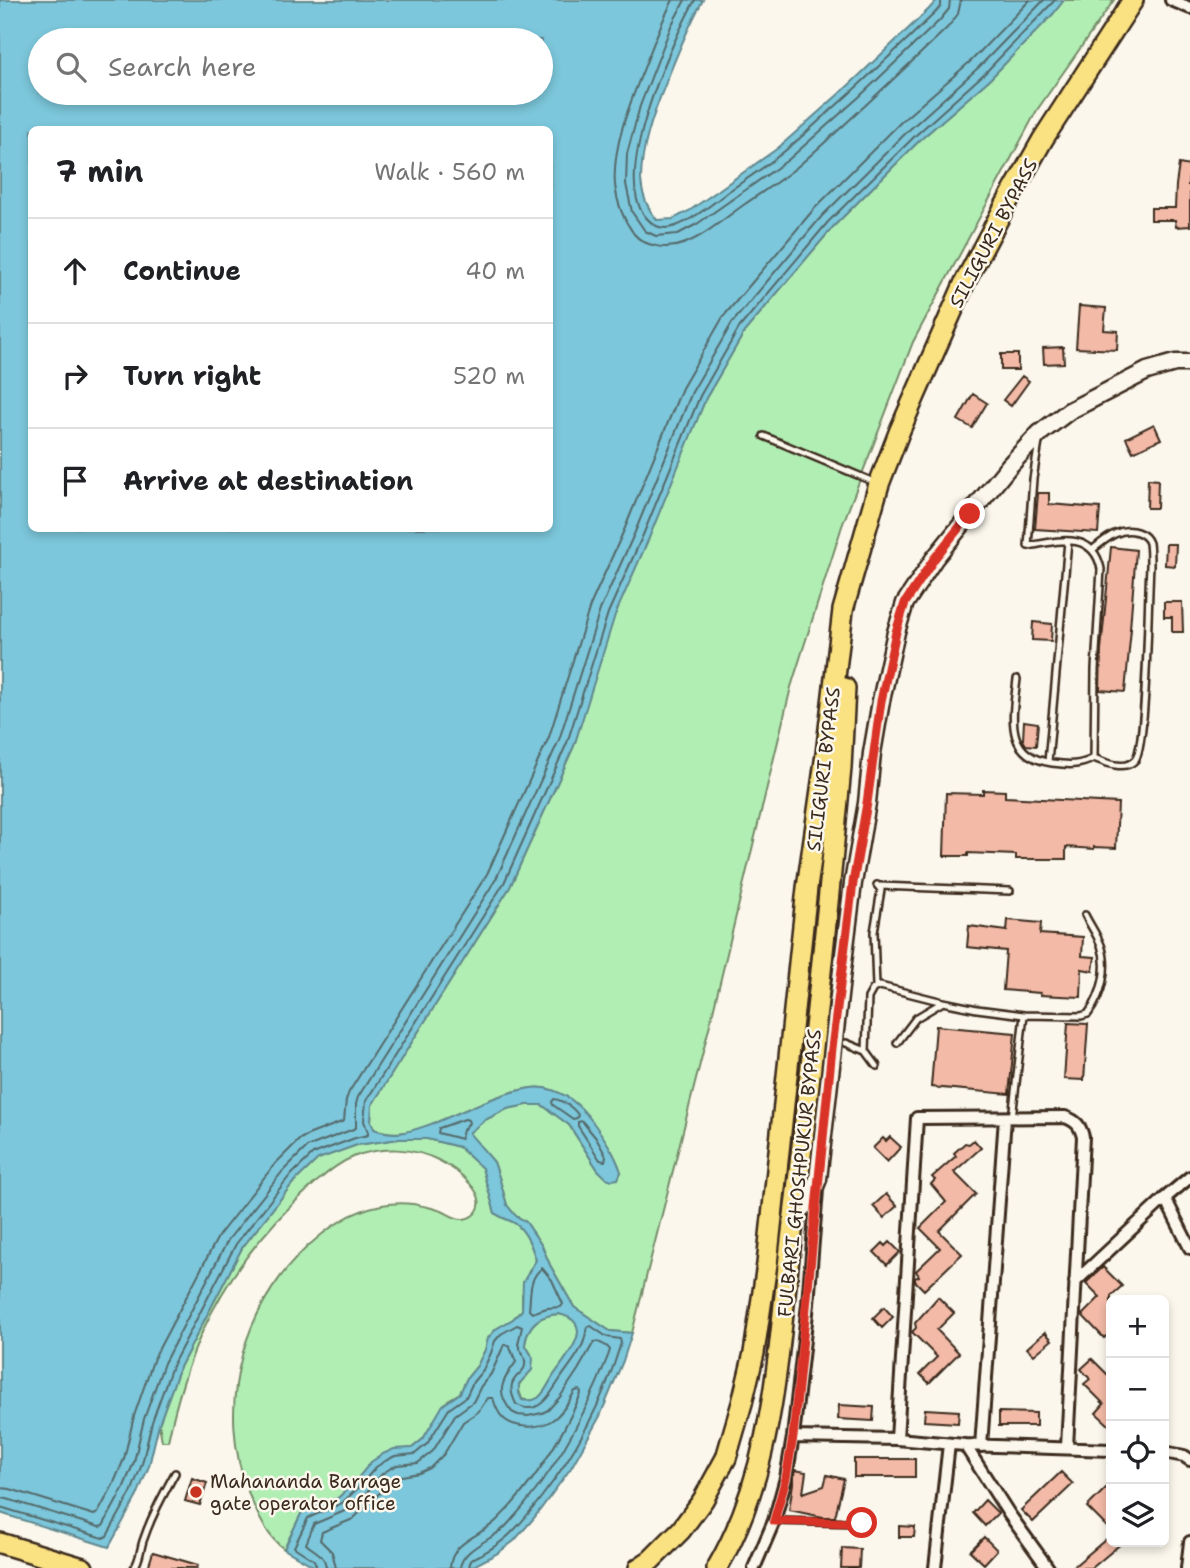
<!DOCTYPE html>
<html lang="en">
<head>
<meta charset="utf-8">
<style>
  body { margin:0; font-family:"Shantell Sans",sans-serif; background:#f6f6f6; color:#202124 }
  .controls { position:absolute; right:21px; bottom:21px; display:grid; overflow:hidden; border-radius:10px; box-shadow:0 4px 10px #0003 }
  .controls button { width:63px; height:63px; display:grid; place-items:center; padding:0; border:0; border-bottom:2px solid #e0e0e0; background:#fff; color:#202124; font:35px sans-serif }
  .stop { position:absolute; width:21px; height:21px; margin:-16px; border:5px solid #d93025; border-radius:50%; background:#fff }
  .stop.end { background:#d93025; border-color:#fff; box-shadow:0 2px 7px #0008 }
  .list { margin:0; padding:0; list-style:none }
  h2 { display:flex; justify-content:space-between; align-items:center; height:91px; margin:0; padding:0 28px; font-size:30px }
  h2 small { font-size:23px; font-weight:400; color:#757577 }
  .list li { display:grid; grid-template-columns:46px 1fr auto; gap:21px; align-items:center; box-sizing:border-box; height:105px; padding:0 28px; border-top:2px solid #e0e0e0 }
  .list b { display:block; font-size:26px; white-space:nowrap }
  .list em { font-size:23px; font-style:normal; color:#757577 }
  .icon { flex:none; width:38px; height:38px; fill:none; stroke:currentColor; stroke-width:2; stroke-linecap:round; stroke-linejoin:round }
  .map { position:relative; flex:none; width:1190px; height:1568px; overflow:hidden }
  .search { position:absolute; background:#fff; box-shadow:0 4px 10px #0003; left:28px; top:28px; width:525px; height:77px; display:flex; align-items:center; gap:18px; box-sizing:border-box; padding:0 24px; border-radius:38px; color:#757577; font-size:26px }
  .panel { position:absolute; background:#fff; box-shadow:0 4px 10px #0003; left:28px; top:126px; width:525px; height:406px; border-radius:10px }
  .map>svg:first-child { display:block }
</style>
</head>
<body>
<div class="map">
<svg width="1190" height="1568" viewBox="0 0 1190 1568">
  <rect width="100%" height="100%" fill="#fbf7ec"/>
  <filter id="ink" filterUnits="userSpaceOnUse"><feTurbulence type="fractalNoise" baseFrequency=".0143" numOctaves="2"/><feDisplacementMap in="SourceGraphic" scale="14" xChannelSelector="R" yChannelSelector="G"/><feConvolveMatrix kernelMatrix="1 2 1 2 8 2 1 2 1" color-interpolation-filters="sRGB"/></filter>
  <g filter="url(#ink)">
    <path fill="#b1eeb4" stroke="#768c69" stroke-width="2" d="M1064,0H1114L1037,110L913,342L842,526L791,687L710,1024L632,1333L610,1331L574,1307L550,1265L542,1246L526,1222L515,1215L507,1205L499,1177L494,1162L468,1133L485,1120L507,1109L527,1105H542L569,1125L598,1170L621,1172C615,1153 603,1136 591,1121C579,1104 565,1092 544,1088C519,1083 462,1112 437,1122C414,1131 398,1137 374,1129L371,1121L372,1105L510,887L574,746L614,615L706,398L745,331L833,227L920,140L990,79L1053,14Z
      M399,1139H427L459,1147L482,1168L495,1213C502,1219 509,1219 516,1224C527,1233 532,1247 536,1260L529,1271L522,1295V1310L513,1319L496,1329L489,1338L485,1350L477,1366L467,1378L460,1393L448,1400L423,1439L412,1448L405,1449L353,1484L338,1498L310,1508L301,1514L284,1549C267,1537 258,1515 250,1497C212,1404 244,1296 321,1235C348,1213 378,1200 413,1204C424,1206 434,1208 444,1212C450,1215 456,1220 464,1219C469,1218 474,1216 477,1211C489,1193 454,1168 440,1161C413,1147 381,1146 353,1157C338,1163 326,1174 314,1184C268,1225 229,1274 203,1330C187,1366 176,1403 168,1441H162L159,1424L179,1369L242,1248L293,1183L318,1159L357,1145Z
      M559,1314C598,1323 567,1356 554,1375C549,1382 546,1392 538,1398C533,1401 527,1401 522,1399L518,1387L522,1380L527,1376L531,1354L525,1344C528,1324 539,1315 559,1314Z"/>
    <path fill="#7cc7db" stroke="#62888f" stroke-width="2" fill-rule="evenodd" d="M0,0H703C687,29 677,54 665,85C653,115 641,148 641,180C642,196 647,208 657,220L673,219L689,211L778,148L849,85L929,9L937,0H1064L1053,14L990,79L920,140L833,227L745,331L706,398L649,538L615,615L574,746L510,887L372,1105L371,1121L374,1129C398,1138 414,1130 437,1122C462,1112 520,1083 544,1088C565,1092 579,1104 592,1121C603,1136 615,1153 621,1172L618,1179L612,1180L606,1178L598,1170L569,1125L542,1105H527L507,1109L485,1120L469,1133L494,1162L499,1177L507,1205L515,1215L526,1222L542,1246L550,1265L574,1307L610,1331L632,1333L623,1361L600,1416L571,1468L534,1518L514,1541L498,1553L470,1568H317L284,1549L301,1514L310,1508L338,1498L353,1484L371,1462L383,1454L394,1449L412,1448L423,1439L443,1405L460,1393L467,1378L477,1366L485,1350L488,1338L496,1329L513,1319L522,1310L523,1282L536,1260C532,1247 527,1233 516,1224C509,1219 502,1219 495,1213L482,1168L459,1147L427,1139H399L357,1145L318,1159L293,1183L242,1248L179,1369L159,1424L149,1466L137,1496L109,1547L0,1513ZM40,40H541V93H40ZM32,130H550V528H32ZM559,1314C598,1323 567,1356 554,1375C549,1382 546,1392 538,1398C533,1401 527,1401 522,1400L519,1393V1384L532,1370L533,1358L525,1344C528,1324 539,1315 559,1314Z"/>
    <g fill="none" stroke-linecap="round" stroke-linejoin="round">
      <path stroke="#55696a" stroke-width="2" d="M673,0C661,22 653,45 644,68C630,103 612,147 615,185C617,204 623,219 634,234C645,247 667,250 683,244C705,236 726,217 745,204C762,192 781,180 797,167C849,122 899,74 948,27L958,14L961,0
        M685,0L671,26L640,106L627,154L626,184L632,212L645,231L656,236L678,234L697,224L788,160L859,97L940,20L949,9L950,0
        M695,0C672,42 612,172 644,215C653,226 661,231 676,226C693,220 715,202 729,191C747,179 765,167 781,154C795,143 808,131 821,119C860,85 897,49 934,14L941,6V0
        M554,1099C562,1100 574,1108 578,1115L577,1118L573,1119L553,1105L552,1102Z
        M465,1119L468,1120L469,1123L463,1130L461,1139L438,1133L439,1128Z
        M582,1121L596,1138L606,1156L605,1161L600,1160L578,1126V1122Z
        M542,1268L552,1280L563,1304L561,1307L547,1308L532,1313L529,1310C531,1294 528,1279 542,1268Z
        M0,1488L10,1489L94,1515L98,1513L113,1485L124,1459L134,1416L154,1358L219,1235L274,1165L300,1139L308,1135L344,1121L346,1100L349,1092L487,874L549,737L590,606L625,528L682,388L723,317L814,209L902,121L972,60L1030,0
        M0,1498L7,1499L99,1527L103,1526L123,1489L134,1462L144,1419L164,1363L228,1240L282,1172L307,1147L356,1128V1104L358,1097L496,879L559,740L600,610L635,532L692,392L732,323L822,216L910,129L979,67L1044,0
        M0,1507L103,1538L107,1536L131,1493L142,1464L152,1422L172,1366L236,1244L288,1178L313,1154L355,1138L368,1135V1132L364,1121L366,1101L504,883L567,743L608,613L643,535L700,396L739,328L828,222L916,135L985,73L1055,0
        M317,1568L314,1560L294,1547L308,1518L342,1503L358,1488L376,1467L387,1460L395,1456L415,1454L427,1444L449,1409L466,1397L473,1382L483,1370L491,1353L495,1341L501,1334L517,1325L522,1327L518,1344C520,1350 525,1356 525,1361C528,1377 501,1374 516,1404C538,1417 549,1396 559,1381C567,1368 582,1352 585,1337C586,1334 586,1330 587,1327L591,1326L607,1337L620,1339L621,1343C604,1399 576,1453 540,1499C530,1512 520,1525 508,1536C498,1545 485,1553 472,1559L470,1563L469,1568
        M326,1568C325,1554 315,1552 306,1544L314,1524L347,1510L365,1495L382,1474L391,1468L397,1465L418,1463L433,1451L455,1415L473,1402L481,1386L491,1374L504,1345H509L516,1362C503,1380 494,1391 512,1412L518,1415L528,1416L542,1413L548,1410L560,1397L578,1370L594,1342C598,1341 608,1346 610,1350L608,1356C584,1419 552,1477 506,1526C493,1540 462,1548 460,1568
        M336,1568L332,1552L320,1540L322,1532L353,1519L396,1477L419,1473L430,1468L444,1454L463,1422L478,1412L488,1398H493C495,1405 498,1413 503,1418C515,1429 537,1429 551,1421C562,1414 569,1402 575,1391L580,1390L581,1394C561,1439 532,1486 497,1520C480,1537 451,1541 450,1568"/>
    </g>
    <path fill="#f2baa7" stroke="#3b2a1e" stroke-width="2" d="M1179,164L1190,166L1188,185H1190V226L1176,227L1175,220H1151V208H1175L1176,185Z
      M1079,306L1106,308L1104,330L1118,331L1117,350L1076,348Z
      M1063,347L1064,363L1044,364L1043,348Z
      M1001,354H1018V370H1001Z
      M1022,376L1029,381L1011,406L1003,400Z
      M973,394L987,403L972,428L958,420Z
      M1154,424L1161,439L1133,452L1126,438Z
      M1148,479L1158,480L1157,508H1147Z
      M1038,493H1049V504L1100,508L1098,533L1035,529Z
      M1166,544H1176L1175,566L1165,565Z
      M1111,547L1136,550L1130,629H1131L1125,692L1100,690L1101,650Z
      M1164,602H1182L1183,632H1172V617H1164Z
      M1033,622L1052,624L1051,641L1032,640Z
      M1024,721L1038,723L1036,746L1026,745L1023,740Z
      M983,790L1005,791V797L1118,803L1116,848L1094,847V849L1066,847V859H1016V855L968,853V856H944L946,793L983,794Z
      M1008,920L1041,923L1040,934L1083,937L1082,956L1095,957L1093,971L1082,969L1081,997L1040,995V993L1003,990L1006,951L967,947L969,926L1007,931Z
      M1068,1023L1088,1024L1084,1080L1064,1079Z
      M936,1026L1015,1033L1009,1094L931,1087Z
      M890,1137L901,1147L887,1162L873,1148L883,1138L886,1141Z
      M974,1140L981,1148L954,1172L976,1194L939,1231L962,1254L924,1290L915,1281V1278L919,1276L916,1271L940,1248L920,1228L946,1202L931,1184L935,1180L932,1177L956,1156L954,1153L965,1143L969,1144Z
      M886,1194L897,1206L884,1218L873,1206Z
      M890,1242L900,1252L887,1265L874,1252L883,1243L886,1246Z
      M1103,1267L1122,1286L1111,1296V1332L1104,1338L1082,1315L1100,1297L1086,1283Z
      M938,1297L954,1313L937,1330L959,1353L929,1383L920,1374L937,1357L912,1332L916,1328L915,1323Z
      M884,1307L893,1317L882,1328L873,1318Z
      M1045,1332L1052,1340L1034,1355L1027,1348Z
      M1092,1359L1111,1378V1427L1096,1413L1104,1404L1084,1384L1090,1379L1081,1369Z
      M839,1405L874,1407L873,1421L838,1419Z
      M925,1409L959,1411L958,1423L924,1421Z
      M999,1412L1036,1413V1426H999Z
      M854,1459H915V1477H854Z
      M795,1470L806,1472L803,1493L824,1486L827,1475L844,1479L835,1517H823L789,1510Z
      M1061,1472L1073,1484L1033,1522L1021,1510Z
      M192,1478L207,1483L200,1505L185,1501Z
      M1111,1483V1531L1087,1507Z
      M985,1500L998,1513L985,1526L973,1513Z
      M899,1526L915,1527L914,1537H899Z
      M1111,1535V1542H1123L1092,1568H1072Z
      M984,1537L997,1550L984,1564L970,1551Z
      M842,1548L860,1549L859,1568H841Z
      M153,1552L198,1565L197,1568H148Z"/>
    <g fill="none" stroke-linecap="round" stroke-linejoin="round">
      <g stroke="#3b2a1e" stroke-width="10">
        <path id="service" d="M764,436L874,482
          M1092,550C1105,540 1119,526 1137,532C1143,534 1147,537 1149,543C1150,550 1150,558 1150,566C1148,594 1147,746 1135,760C1125,771 1106,763 1094,758
          M1017,679C1013,715 1003,756 1052,763C1068,765 1080,766 1094,758L1095,669L1101,569C1093,530 1057,541 1028,546L1033,479L1039,442
          M1048,762L1068,541
          M880,886L1010,891
          M876,987L874,932L881,890L877,885
          M846,1043L866,1051L877,1066
          M897,1043L916,1018L943,1002
          M866,1051L868,998L873,989L880,986L943,1002L977,1009L1024,1015L1081,1016L1088,1014C1102,995 1109,968 1101,945C1097,935 1090,925 1085,915
          M1012,1118L1024,1015
          M774,1521L862,1523
          M134,1568C140,1560 140,1550 143,1541C151,1517 163,1495 175,1473"/>
      </g>
      <g stroke="#3b2a1e" stroke-width="16">
        <path id="minor" d="M1171,0L1190,8
          M1165,1198L1190,1248
          M1075,1282L1165,1198L1190,1177
          M793,1437L897,1439L965,1445L1111,1450
          M897,1439L917,1118L1065,1117C1076,1121 1080,1125 1083,1137L1067,1447
          M965,1445L1009,1514L1048,1568
          M981,1446L1005,1118
          M1164,1452L1184,1456L1190,1460
          M754,1568L774,1521L786,1478L793,1437L808,1304L817,1190
          M935,1568L949,1444
          M1187,1568L1190,1542"/>
      </g>
      <g stroke="#3b2a1e" stroke-width="21">
        <path id="secondary" d="M794,1215C808,1207 812,1194 818,1179L842,970L853,883L867,803L872,753L881,701L896,632L905,603L934,559L1009,466L1040,433L1069,411L1147,371L1175,363H1190"/>
      </g>
      <g stroke="#3b2a1e" stroke-width="24">
        <path id="trunk" d="M0,1543L83,1568
          M639,1568L651,1560L681,1530L703,1500L726,1458L742,1403L754,1353L767,1264L807,888L826,754L843,610L879,484L900,430L965,282L1005,206L1043,139L1133,0
          M717,1568C774,1470 777,1359 790,1249C806,1117 820,985 833,852L841,768L845,688"/>
      </g>
      <use href="#service" stroke="#fbf7ec" stroke-width="5"/>
      <use href="#minor" stroke="#fbf7ec" stroke-width="10"/>
      <use href="#secondary" stroke="#fbf7ec" stroke-width="16"/>
      <use href="#trunk" stroke="#fae181" stroke-width="19"/>
    </g>
  </g>
  <g fill="none" stroke-linecap="round" stroke-linejoin="round" filter="url(#ink)">
    <path stroke="#d93025" stroke-width="9" d="M862,1523L774,1521L786,1478L793,1437L832,1048L853,883L867,803L881,701L896,632L905,603L934,559L970,514"/>
  </g>
  <circle fill="#c8321e" stroke="#fbf7ec" stroke-width="2.5" cx="196" cy="1492" r="7"/>
  <g text-anchor="middle" stroke-width="5" stroke-linejoin="round" paint-order="stroke">
    <g font-size="19" fill="#3b2a1e" stroke="#fbf7ec">
      <text transform="translate(993 233) rotate(-62)" y="7">SILIGURI BYPASS</text>
      <text transform="translate(823 769) rotate(-83)" y="7">SILIGURI BYPASS</text>
      <text transform="translate(799 1173) rotate(-84)" y="7">FULBARI GHOSHPUKUR BYPASS</text>
    </g>
    <g font-size="19" fill="#3b2a1e" stroke="#fbf7ec" text-anchor="start">
      <text x="210" y="1488">Mahananda Barrage<tspan x="210" dy="22">gate operator office</tspan></text>
    </g>
  </g>
</svg>
<div class="controls">
<button>+</button>
<button>−</button>
<button><svg class="icon" aria-label="locate" viewBox="0 0 24 24"><circle cx="12" cy="12" r="6"/><path d="M12 2v4M12 18v4M2 12h4M18 12h4"/></svg></button>
<button><svg class="icon" aria-label="layers" viewBox="0 0 24 24"><path d="M12 4l9 5-9 5-9-5zM3 14l9 5 9-5"/></svg></button>
</div>
<div class="stop" style="left:862px;top:1523px"></div>
<div class="stop end" style="left:970px;top:514px"></div>
<div class="search"><svg class="icon" aria-label="search" viewBox="0 0 24 24"><circle cx="10" cy="10" r="6"/><path d="M15 15l6 6"/></svg>Search here</div>
<section class="panel">
<h2>7 min<small>Walk · 560 m</small></h2>
<ul class="list">
<li><svg class="icon" aria-label="ahead" viewBox="0 0 24 24"><path d="M12 20V5M6 11l6-6 6 6"/></svg><div><b>Continue</b></div><em>40 m</em></li>
<li><svg class="icon" aria-label="right" viewBox="0 0 24 24"><path d="M7 20v-9h11M14 6l5 5-5 5"/></svg><div><b>Turn right</b></div><em>520 m</em></li>
<li><svg class="icon" aria-label="arrive" viewBox="0 0 24 24"><path d="M6 21V4h12l-3 4 3 4H6"/></svg><div><b>Arrive at destination</b></div></li>
</ul>
</section>
</div>
</body>
</html>
